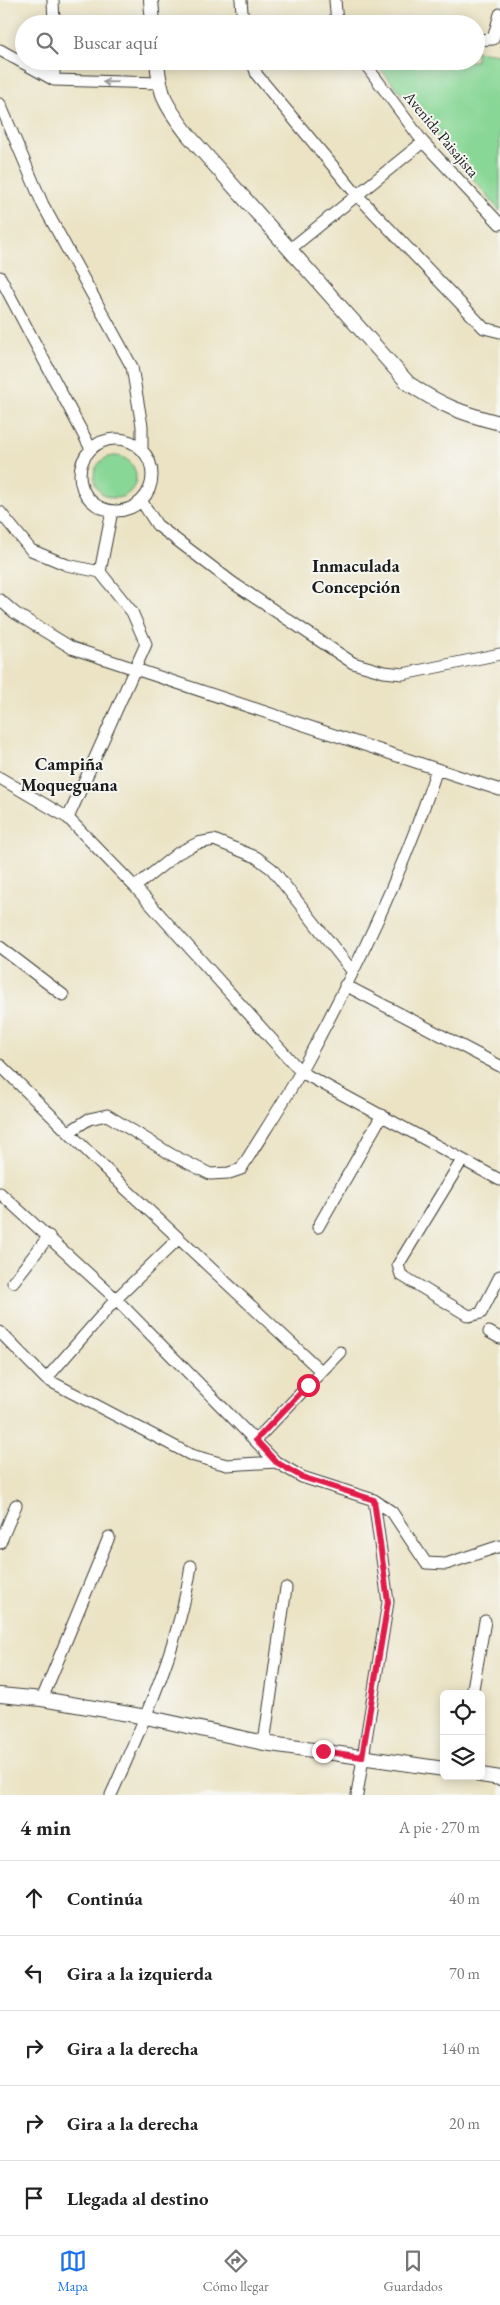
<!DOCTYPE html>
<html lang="es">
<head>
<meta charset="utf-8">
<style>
  body { margin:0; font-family:"EB Garamond",serif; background:#f6f6f6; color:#222 }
  .controls { position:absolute; right:15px; bottom:15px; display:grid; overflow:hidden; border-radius:8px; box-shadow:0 2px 12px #0003 }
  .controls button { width:45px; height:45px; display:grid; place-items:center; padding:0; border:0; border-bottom:1px solid #e0e0e0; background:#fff; color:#222; font:25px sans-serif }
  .stop { position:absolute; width:15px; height:15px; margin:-11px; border:4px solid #e11d48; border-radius:50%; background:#fff }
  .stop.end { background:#e11d48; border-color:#fff; box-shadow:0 1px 5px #0008 }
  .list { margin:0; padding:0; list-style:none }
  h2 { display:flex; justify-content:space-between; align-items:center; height:65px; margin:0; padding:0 20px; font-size:21px }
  h2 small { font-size:16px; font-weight:400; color:#767676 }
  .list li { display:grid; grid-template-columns:32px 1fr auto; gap:15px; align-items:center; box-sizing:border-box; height:75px; padding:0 20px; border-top:1px solid #e0e0e0 }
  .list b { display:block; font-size:19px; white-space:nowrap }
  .list em { font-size:16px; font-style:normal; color:#767676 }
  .icon { flex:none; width:28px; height:28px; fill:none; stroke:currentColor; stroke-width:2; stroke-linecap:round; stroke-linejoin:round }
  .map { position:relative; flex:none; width:500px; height:1795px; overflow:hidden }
  .search { position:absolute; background:#fff; box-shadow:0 2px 12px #0003; left:15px; right:15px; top:15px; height:55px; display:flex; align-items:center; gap:12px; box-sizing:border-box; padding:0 18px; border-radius:28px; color:#767676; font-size:19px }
  .sheet { height:440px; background:#fff }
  nav { display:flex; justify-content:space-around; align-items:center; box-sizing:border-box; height:70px; border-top:1px solid #e0e0e0; background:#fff; font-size:14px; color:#767676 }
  nav a { display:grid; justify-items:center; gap:2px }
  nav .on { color:#1a73e8 }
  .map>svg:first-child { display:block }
</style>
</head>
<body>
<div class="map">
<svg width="500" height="1795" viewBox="0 0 500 1795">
  <rect width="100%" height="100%" fill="#f6f6f2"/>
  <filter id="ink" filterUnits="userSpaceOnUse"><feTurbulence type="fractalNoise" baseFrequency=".02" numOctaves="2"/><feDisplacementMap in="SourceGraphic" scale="10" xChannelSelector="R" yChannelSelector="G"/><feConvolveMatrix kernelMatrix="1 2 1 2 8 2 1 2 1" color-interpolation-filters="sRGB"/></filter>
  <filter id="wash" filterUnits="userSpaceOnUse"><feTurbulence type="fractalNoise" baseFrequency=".0096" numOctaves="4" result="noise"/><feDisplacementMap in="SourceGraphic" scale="20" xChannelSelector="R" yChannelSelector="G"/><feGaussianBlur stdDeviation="1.12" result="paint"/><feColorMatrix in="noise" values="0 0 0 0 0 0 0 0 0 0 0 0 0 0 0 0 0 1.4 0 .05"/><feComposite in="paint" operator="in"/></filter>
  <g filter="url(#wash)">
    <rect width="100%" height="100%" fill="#ebe3c4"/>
    <path fill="#89d796" stroke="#527a59" d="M500,50V211L374,61H476V51L499,54Z
      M94 477a21 21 0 1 1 42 0a21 21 0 1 1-42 0Z"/>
  </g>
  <g filter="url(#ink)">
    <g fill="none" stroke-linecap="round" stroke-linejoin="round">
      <g stroke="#3b3a35" stroke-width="13">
        <path id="minor" d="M53,0L54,24
          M241,0L243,24
          M335,0L337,24
          M476,40L493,39L500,14
          M0,50L54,80L159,83
          M54,61V80
          M252,61L257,75L357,195L484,328L500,332
          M363,61L423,142L500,224
          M0,104L43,205L132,367L142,426V449
          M289,250L423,142
          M0,277L91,449
          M80 475a36 36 0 1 1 72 0a36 36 0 1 1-72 0Z
          M142,502L157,525L233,583L353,663L384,672L403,674L500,654
          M0,512L31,550L67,565L100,572L132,612L146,644L68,818
          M100,572L112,511
          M0,600L15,613L72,648L500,790
          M0,778L68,818L135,887L301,1072L500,1180
          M135,887L178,853L198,843L214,840L256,857L272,869L353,972
          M0,947L63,995
          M345,985L500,1066
          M0,1065L127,1190L321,1371
          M69,1132L89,1119L107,1115L172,1155L210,1174L229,1173L241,1169C261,1136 283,1104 301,1071C354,975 403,874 437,769
          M462,1160L398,1265L401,1275L469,1316L481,1313L500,1276
          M0,1193L116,1299L276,1462L302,1477L374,1500L392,1512L426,1563L446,1564L500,1546
          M318,1227L382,1115
          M13,1282L49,1236
          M0,1332L46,1379L191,1455L227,1465L276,1462
          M489,1332L500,1338
          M46,1379L116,1299L179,1238
          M256,1440L340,1352
          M0,1543L16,1505
          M472,1694L485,1621
          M42,1699L109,1537
          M264,1743L286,1588
          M111,1795C144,1721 179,1646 191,1566
          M357,1795L388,1602L374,1500"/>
      </g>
      <g stroke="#3b3a35" stroke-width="16">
        <path id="tertiary" d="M151,0L153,24
          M157,61C160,98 167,107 189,136L408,383C440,405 463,414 500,423
          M0,1695L42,1699L146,1717L264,1743L444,1769
          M481,1775L500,1778"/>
      </g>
      <use href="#minor" stroke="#fff" stroke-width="11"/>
      <use href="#tertiary" stroke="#fff" stroke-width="14"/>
    </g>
    <defs><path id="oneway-shaft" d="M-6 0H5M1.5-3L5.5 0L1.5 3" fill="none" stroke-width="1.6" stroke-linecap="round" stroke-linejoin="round" transform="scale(1.25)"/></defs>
    <use stroke="#999" href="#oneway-shaft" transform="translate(110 82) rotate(-179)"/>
  </g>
  <g fill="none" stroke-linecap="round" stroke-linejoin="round" filter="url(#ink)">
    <path stroke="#e11d48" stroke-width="6" d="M308,1385L256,1440L276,1462L302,1477L374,1500L388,1602L362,1757L323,1751"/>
  </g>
  <g text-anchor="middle" stroke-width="4" stroke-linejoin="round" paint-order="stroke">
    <g font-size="16" fill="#1c1c1c" stroke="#f6f6f2">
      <text transform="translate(442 134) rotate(50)" y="6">Avenida Paisajista</text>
    </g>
    <g font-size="18" font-weight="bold" fill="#1c1c1c" stroke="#f6f6f2">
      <text x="356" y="572">Inmaculada<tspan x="356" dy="21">Concepción</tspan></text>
      <text x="69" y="770">Campiña<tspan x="69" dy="21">Moqueguana</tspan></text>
    </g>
  </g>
</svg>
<div class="controls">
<button><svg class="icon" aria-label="locate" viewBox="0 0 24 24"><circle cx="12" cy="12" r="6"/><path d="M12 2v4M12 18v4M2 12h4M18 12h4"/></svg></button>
<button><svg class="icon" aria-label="layers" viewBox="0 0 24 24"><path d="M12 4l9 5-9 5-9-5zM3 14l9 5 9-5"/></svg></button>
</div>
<div class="stop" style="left:308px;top:1385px"></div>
<div class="stop end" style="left:323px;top:1751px"></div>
<div class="search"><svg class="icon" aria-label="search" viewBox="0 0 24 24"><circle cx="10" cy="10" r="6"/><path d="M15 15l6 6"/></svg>Buscar aquí</div>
</div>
<section class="sheet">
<h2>4 min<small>A pie · 270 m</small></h2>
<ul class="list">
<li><svg class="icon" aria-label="ahead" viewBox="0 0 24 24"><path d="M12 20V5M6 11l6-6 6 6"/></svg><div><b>Continúa</b></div><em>40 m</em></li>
<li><svg class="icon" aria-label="left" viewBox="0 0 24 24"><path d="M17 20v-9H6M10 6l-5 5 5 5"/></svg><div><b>Gira a la izquierda</b></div><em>70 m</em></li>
<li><svg class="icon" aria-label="right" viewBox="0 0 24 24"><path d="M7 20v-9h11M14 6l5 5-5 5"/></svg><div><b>Gira a la derecha</b></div><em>140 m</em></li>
<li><svg class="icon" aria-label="right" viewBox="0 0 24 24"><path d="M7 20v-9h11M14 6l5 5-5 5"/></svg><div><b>Gira a la derecha</b></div><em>20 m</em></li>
<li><svg class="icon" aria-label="arrive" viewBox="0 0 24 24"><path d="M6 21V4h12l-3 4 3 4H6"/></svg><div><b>Llegada al destino</b></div></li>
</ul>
</section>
<nav>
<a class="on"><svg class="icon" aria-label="map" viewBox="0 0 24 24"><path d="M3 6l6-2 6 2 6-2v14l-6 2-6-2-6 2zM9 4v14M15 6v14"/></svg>Mapa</a>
<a><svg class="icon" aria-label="directions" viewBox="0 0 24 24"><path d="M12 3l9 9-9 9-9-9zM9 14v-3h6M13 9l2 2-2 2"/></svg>Cómo llegar</a>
<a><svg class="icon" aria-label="saved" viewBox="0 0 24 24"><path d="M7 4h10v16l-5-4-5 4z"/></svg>Guardados</a>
</nav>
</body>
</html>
